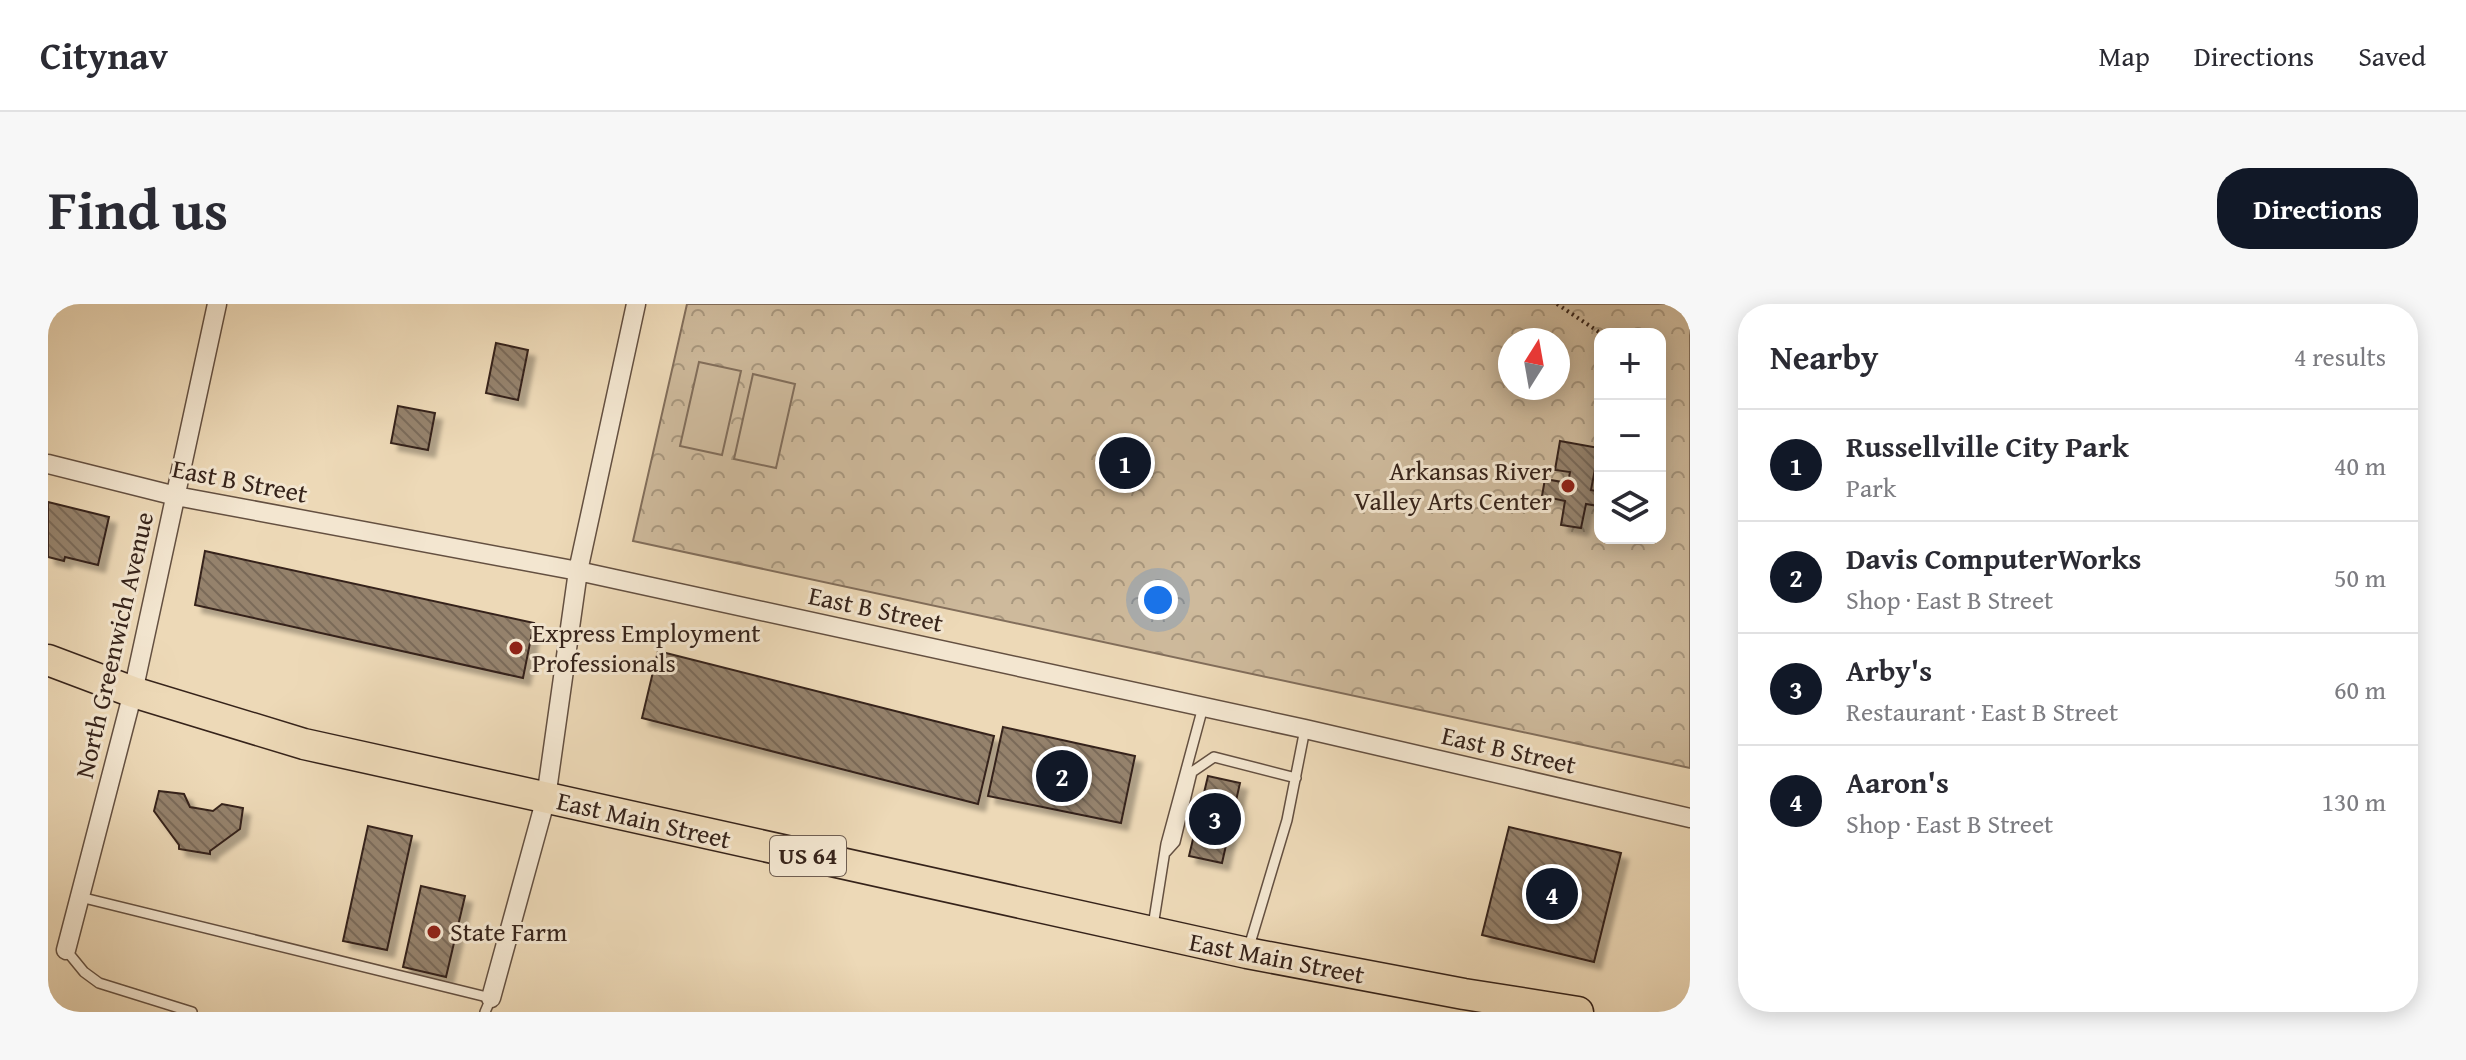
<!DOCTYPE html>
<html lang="en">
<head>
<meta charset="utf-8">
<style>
  body { margin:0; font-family:"Gentium Book Plus",serif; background:#f7f7f7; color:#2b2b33 }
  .controls { position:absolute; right:24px; top:24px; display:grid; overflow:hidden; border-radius:16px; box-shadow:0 4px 20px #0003 }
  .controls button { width:72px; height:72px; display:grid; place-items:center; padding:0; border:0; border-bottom:2px solid #e1e1e2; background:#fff; color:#2b2b33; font:40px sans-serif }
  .compass { position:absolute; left:1450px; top:24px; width:72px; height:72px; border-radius:50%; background:#fff; box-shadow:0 4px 20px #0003; rotate:11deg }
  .you { position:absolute; left:1110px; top:296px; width:28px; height:28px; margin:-20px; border:6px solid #fff; border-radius:50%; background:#1a73e8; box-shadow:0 0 0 12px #1a73e833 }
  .badge { display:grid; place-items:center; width:52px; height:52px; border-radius:50%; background:#111827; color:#fff; font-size:26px; font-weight:700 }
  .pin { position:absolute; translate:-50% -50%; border:4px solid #fff; box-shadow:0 2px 8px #0006 }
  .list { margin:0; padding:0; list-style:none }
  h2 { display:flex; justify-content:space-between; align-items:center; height:104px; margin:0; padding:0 32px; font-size:34px }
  h2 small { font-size:26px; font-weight:400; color:#7c7c81 }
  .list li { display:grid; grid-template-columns:52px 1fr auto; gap:24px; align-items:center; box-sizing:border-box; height:112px; padding:0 32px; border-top:2px solid #e1e1e2 }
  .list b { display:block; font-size:30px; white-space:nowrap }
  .list p { margin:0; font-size:26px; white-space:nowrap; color:#7c7c81 }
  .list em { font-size:26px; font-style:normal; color:#7c7c81 }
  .icon { flex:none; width:44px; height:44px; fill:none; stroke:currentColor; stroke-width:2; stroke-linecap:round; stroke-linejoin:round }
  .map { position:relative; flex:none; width:1642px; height:708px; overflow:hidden; border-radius:32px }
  header { display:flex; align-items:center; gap:48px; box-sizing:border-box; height:112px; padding:0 40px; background:#fff; border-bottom:2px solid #e1e1e2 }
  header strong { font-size:38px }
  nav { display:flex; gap:44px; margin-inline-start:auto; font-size:28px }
  .intro { display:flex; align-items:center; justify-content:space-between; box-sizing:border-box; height:192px; padding:0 48px }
  h1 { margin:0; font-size:56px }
  .button { padding:20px 36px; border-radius:32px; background:#111827; color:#fff; font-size:28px; font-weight:700 }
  main { display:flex; gap:48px; padding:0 48px }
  aside { flex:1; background:#fff; border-radius:32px; box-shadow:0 4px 20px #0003 }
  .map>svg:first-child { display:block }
</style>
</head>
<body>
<header>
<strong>Citynav</strong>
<nav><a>Map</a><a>Directions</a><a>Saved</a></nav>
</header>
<div class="intro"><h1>Find us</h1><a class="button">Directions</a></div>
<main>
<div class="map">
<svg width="1642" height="708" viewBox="0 0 1642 708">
  <defs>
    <pattern id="park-crowns" width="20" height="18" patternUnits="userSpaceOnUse" patternTransform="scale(2)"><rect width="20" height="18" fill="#ceba9c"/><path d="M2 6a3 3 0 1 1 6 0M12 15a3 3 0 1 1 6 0" fill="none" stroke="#a8977e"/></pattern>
    <pattern id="building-back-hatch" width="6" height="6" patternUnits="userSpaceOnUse" patternTransform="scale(2)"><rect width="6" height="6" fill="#95826c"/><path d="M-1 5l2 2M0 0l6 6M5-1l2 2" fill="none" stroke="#7a6a58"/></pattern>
    <filter id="shadow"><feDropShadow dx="7" dy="7" stdDeviation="2" flood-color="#0004"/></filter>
  </defs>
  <rect width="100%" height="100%" fill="#edd9b7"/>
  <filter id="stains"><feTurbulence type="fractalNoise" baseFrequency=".0025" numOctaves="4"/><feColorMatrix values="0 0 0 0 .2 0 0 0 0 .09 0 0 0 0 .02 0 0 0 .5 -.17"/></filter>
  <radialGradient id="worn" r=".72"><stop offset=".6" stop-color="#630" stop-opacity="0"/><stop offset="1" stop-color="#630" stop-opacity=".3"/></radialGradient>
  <path fill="url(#park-crowns)" stroke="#826e5b" stroke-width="2" fill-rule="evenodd" d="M639,0H1642V464L585,237ZM1552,30H1612V234H1552ZM1462,36H1510V84H1462Z"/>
  <path fill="#ceba9c" stroke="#826e5b" stroke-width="2" d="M651,58L693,67L674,151L632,142Z
    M705,70L747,80L728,164L686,155Z"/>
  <path fill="url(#building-back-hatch)" stroke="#36231a" stroke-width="2" filter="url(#shadow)" d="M448,39L480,46L470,96L438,89Z
    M350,102L387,109L380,146L343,139Z
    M1512,137L1551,144L1543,186L1552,188L1550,202L1538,200L1533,224L1513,221L1517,197L1494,192L1497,175L1520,179L1522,168L1507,166Z
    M0,198L61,213L50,261L17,253L16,257L0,253Z
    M157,247L486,319L475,374L147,301Z
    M610,347L946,432L930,500L594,414Z
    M955,423L1087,452L1073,519L940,492Z
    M1160,472L1192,479L1174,559L1141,552Z
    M111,487L136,490L142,503L165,507L174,500L195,504L192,525L162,547V550L131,545V541L106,507Z
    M320,522L364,532L339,646L295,637Z
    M1461,523L1573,549L1546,658L1434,631Z
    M373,582L417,592L398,673L355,663Z"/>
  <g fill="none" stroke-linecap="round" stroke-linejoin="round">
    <g stroke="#645041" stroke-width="12">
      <path id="lane" d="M1118,548L1127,538L1144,468L1166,453L1248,474
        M32,593L443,694L437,708
        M1105,622L1118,540L1155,403
        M18,646L36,668L51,679L144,708
        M1200,646L1239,516L1257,425"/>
    </g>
    <g stroke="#645041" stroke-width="21">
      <path id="street" d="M0,160L128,192L530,267L1257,425L1642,514
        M18,646L85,388L169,0
        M443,694L498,494L530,267L588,0"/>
    </g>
    <g stroke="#36231a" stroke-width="33">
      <path id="primary" d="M0,356L85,388L256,440L1199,649L1416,690L1530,708"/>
    </g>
    <path stroke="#36231a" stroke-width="4" stroke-dasharray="2 4" stroke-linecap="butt" d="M1509,0L1554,30"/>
    <use href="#lane" stroke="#f3e6d0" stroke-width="9"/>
    <use href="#street" stroke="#f3e6d0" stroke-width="18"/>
    <use href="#primary" stroke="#edd9b7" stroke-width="30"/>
  </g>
  <g fill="#8f2418" stroke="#f3e6d0" stroke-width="3">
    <circle cx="1520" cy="182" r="8"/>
    <circle cx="468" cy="344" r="8"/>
    <circle cx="386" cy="628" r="8"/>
  </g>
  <g text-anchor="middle" stroke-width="6" stroke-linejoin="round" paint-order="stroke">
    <rect fill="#f3e6d0" stroke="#6f5e51" stroke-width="2" x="722" y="532" width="76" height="40" rx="6"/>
    <g font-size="24" font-weight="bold" fill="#36231a">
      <text x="760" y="560">US 64</text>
    </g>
    <g font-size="26" fill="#36231a" stroke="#f3e6d0" text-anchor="start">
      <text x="1504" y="176" text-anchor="end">Arkansas River<tspan x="1504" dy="30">Valley Arts Center</tspan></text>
      <text x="484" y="338">Express Employment<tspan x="484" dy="30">Professionals</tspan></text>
      <text x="402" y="637">State Farm</text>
    </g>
    <g font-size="26" fill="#36231a" stroke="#f3e6d0">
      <text transform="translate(192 177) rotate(11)" y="9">East B Street</text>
      <text transform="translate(828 305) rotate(12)" y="9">East B Street</text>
      <text transform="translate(66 341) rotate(-77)" y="9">North Greenwich Avenue</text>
      <text transform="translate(1461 446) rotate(13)" y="9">East B Street</text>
      <text transform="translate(596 516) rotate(13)" y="9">East Main Street</text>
      <text transform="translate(1229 654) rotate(11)" y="9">East Main Street</text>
    </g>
  </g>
  <rect width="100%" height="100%" filter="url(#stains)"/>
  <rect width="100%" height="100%" fill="url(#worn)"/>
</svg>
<div class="controls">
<button>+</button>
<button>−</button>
<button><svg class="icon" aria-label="layers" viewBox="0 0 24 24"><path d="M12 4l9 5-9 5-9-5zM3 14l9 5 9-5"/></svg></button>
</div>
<svg class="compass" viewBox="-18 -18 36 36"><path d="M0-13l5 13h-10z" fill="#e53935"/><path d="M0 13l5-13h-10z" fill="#7c7c81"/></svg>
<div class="you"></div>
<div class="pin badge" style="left:1077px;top:159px">1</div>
<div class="pin badge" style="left:1014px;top:472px">2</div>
<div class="pin badge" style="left:1167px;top:515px">3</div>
<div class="pin badge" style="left:1504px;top:590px">4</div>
</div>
<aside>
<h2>Nearby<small>4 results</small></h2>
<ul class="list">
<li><span class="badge">1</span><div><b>Russellville City Park</b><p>Park</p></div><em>40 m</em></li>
<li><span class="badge">2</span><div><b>Davis ComputerWorks</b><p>Shop · East B Street</p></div><em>50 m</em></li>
<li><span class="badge">3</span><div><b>Arby's</b><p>Restaurant · East B Street</p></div><em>60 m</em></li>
<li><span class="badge">4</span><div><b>Aaron's</b><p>Shop · East B Street</p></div><em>130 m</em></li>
</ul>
</aside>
</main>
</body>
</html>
